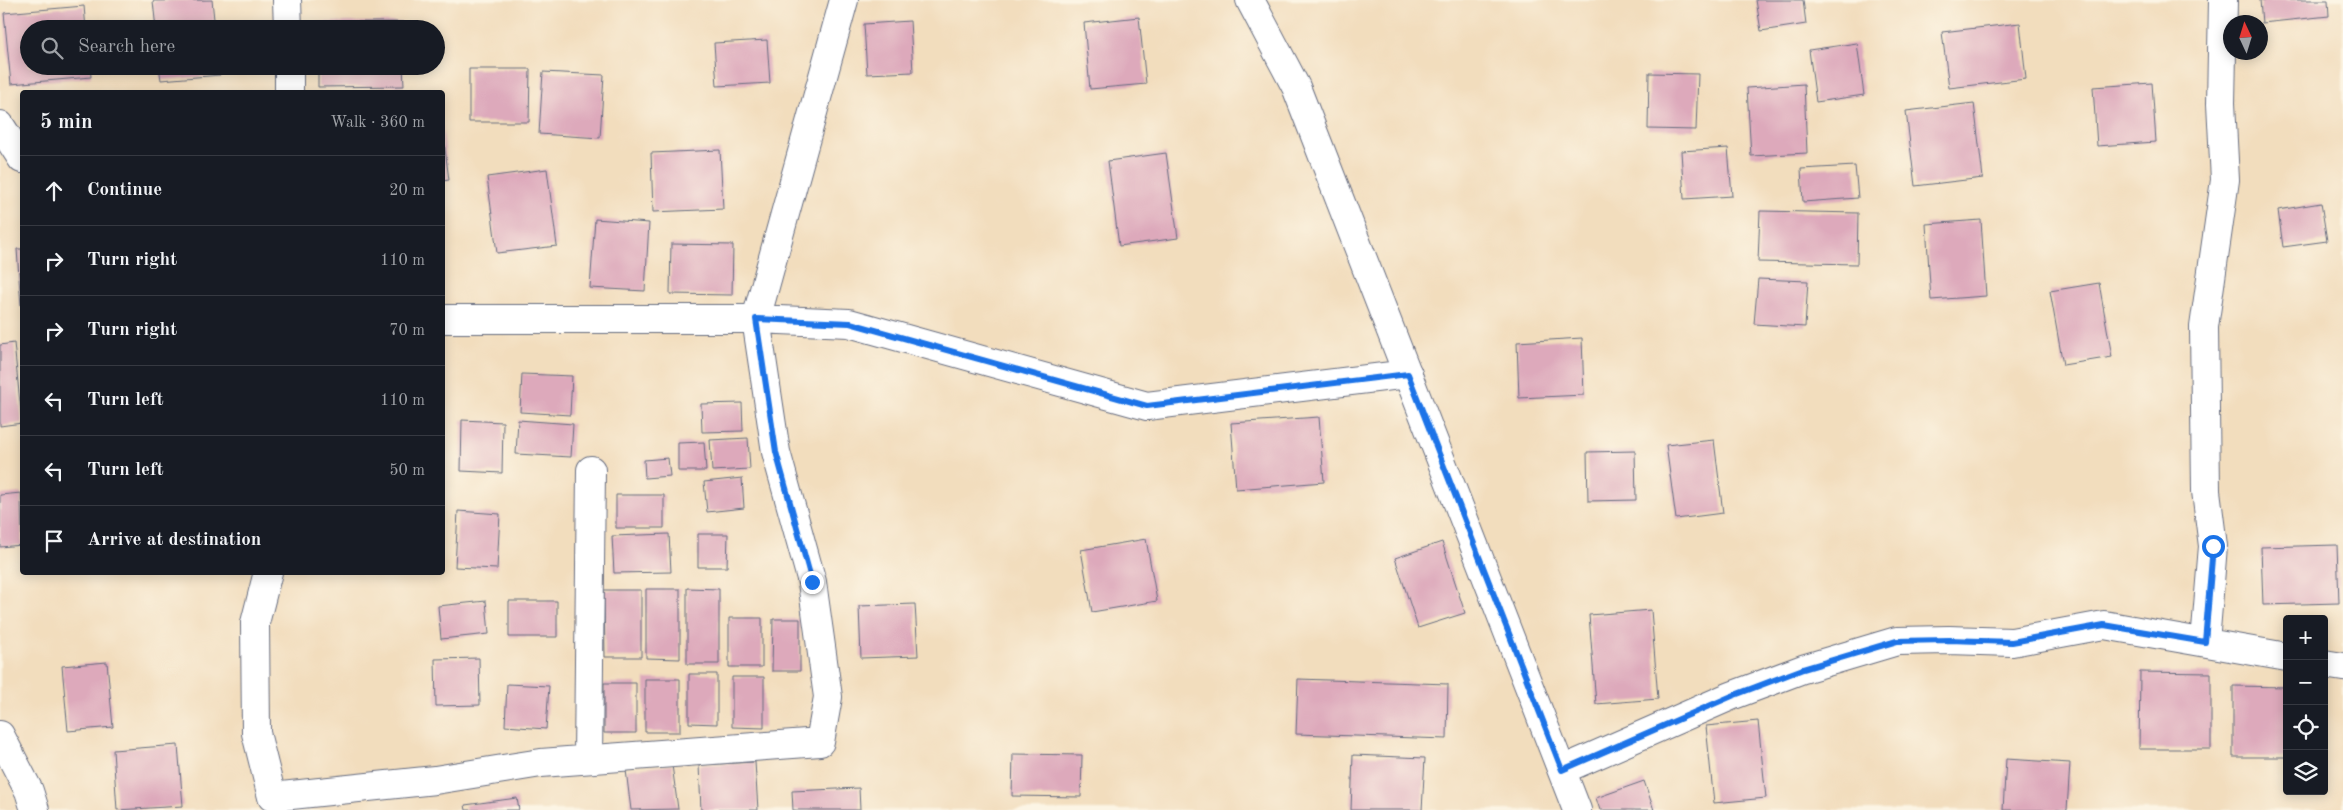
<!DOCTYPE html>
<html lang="en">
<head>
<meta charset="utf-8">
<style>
  body { margin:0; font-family:"Old Standard TT",serif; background:#242831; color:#f1f3f6 }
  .controls { position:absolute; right:15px; bottom:15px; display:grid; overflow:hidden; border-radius:5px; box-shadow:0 2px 12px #0003 }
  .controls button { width:45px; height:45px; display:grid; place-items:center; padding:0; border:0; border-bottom:1px solid #363941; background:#171b24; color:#f1f3f6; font:25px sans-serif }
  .compass { position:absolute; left:2223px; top:15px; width:45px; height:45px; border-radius:50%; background:#171b24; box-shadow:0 2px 12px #0003; rotate:356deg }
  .stop { position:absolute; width:15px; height:15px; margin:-11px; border:4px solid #1a73e8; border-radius:50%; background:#fff }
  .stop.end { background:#1a73e8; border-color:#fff; box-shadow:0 1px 5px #0008 }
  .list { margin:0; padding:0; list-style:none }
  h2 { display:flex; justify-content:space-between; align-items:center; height:65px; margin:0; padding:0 20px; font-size:21px }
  h2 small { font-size:16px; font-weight:400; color:#9ea1a6 }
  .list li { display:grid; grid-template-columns:32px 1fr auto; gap:15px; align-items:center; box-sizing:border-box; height:70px; padding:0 20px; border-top:1px solid #363941 }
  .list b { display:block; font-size:19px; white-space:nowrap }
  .list em { font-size:16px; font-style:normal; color:#9ea1a6 }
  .icon { flex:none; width:28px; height:28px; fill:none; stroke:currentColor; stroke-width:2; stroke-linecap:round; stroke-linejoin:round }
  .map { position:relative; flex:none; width:2343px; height:810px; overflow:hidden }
  .search { position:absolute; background:#171b24; box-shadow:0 2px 12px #0003; left:20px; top:20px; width:425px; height:55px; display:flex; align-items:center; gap:12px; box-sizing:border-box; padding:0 18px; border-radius:28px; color:#9ea1a6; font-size:19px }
  .panel { position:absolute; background:#171b24; box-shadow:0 2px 12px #0003; left:20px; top:90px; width:425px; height:485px; border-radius:5px }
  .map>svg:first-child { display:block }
</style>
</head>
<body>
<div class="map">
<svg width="2343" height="810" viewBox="0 0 2343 810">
  <rect width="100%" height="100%" fill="#fcf5e5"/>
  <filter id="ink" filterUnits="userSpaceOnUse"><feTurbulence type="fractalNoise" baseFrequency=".02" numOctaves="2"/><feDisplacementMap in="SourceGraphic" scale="10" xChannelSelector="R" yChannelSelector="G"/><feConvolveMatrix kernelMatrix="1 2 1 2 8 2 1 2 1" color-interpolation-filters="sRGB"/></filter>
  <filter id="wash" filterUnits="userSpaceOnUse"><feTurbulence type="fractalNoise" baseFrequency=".0096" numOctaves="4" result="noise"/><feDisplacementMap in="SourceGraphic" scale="20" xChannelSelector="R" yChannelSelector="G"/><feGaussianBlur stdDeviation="1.12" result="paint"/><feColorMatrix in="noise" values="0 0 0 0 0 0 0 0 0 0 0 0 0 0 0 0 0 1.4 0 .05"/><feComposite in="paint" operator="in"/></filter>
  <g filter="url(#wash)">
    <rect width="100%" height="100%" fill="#f2ddbd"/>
    <g id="blocks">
      <path fill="#dda9bb" d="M212,0L215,29H156L153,1Z
        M1756,0H1803L1806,24L1761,31Z
        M2260,0H2328L2329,16L2262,23Z
        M84,6L86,29H29V66H90L91,77L11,84L4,13Z
        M1139,17L1146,84L1090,89L1084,23Z
        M910,21L913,72L867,74L864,24Z
        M318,22H403V29H318Z
        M2020,23L2026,79L1949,88L1942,32Z
        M767,40L770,83L717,86L714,43Z
        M1857,43L1864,95L1816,102L1809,50Z
        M159,66H219L220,75L161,80Z
        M318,66H403L404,86L318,87Z
        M469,69H530L529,122H469Z
        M543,72L604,75L600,138L539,134Z
        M1649,73L1698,74L1696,130L1648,129Z
        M2152,83L2156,142L2097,146L2093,87Z
        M1804,84L1807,153L1751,156L1747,88Z
        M1974,103L1983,178L1915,186L1906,111Z
        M442,126L449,180L442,181Z
        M1728,148L1732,196L1684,199L1681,151Z
        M720,150L723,209L653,212L651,153Z
        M1166,153L1178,238L1119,246L1108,161Z
        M1855,166L1858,198L1803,202L1801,169Z
        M547,169L557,246L497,253L487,177Z
        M2321,203L2327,241L2283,247L2278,210Z
        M1760,211L1858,213L1857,264L1758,262Z
        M595,219L649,223L645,291L590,288Z
        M1981,220L1986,296L1931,300L1926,224Z
        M671,244L733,245L732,295L670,294Z
        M17,249H22V306H21Z
        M1758,279L1808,281L1805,327L1754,324Z
        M2099,283L2112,357L2063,365L2050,291Z
        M1582,338L1584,395L1519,398L1517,342Z
        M14,343L22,423L0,426V345Z
        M522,374L572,376L570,415L520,412Z
        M742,403L743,431L702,432L701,404Z
        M1319,417L1324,482L1236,489L1231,423Z
        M462,420L503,422L502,473L461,471Z
        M518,420L573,424L571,457L516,454Z
        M748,438L750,469L712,471L710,440Z
        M1714,440L1723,513L1676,519L1666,445Z
        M704,442L706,471H678V443Z
        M1635,451L1636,500L1588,501L1587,452Z
        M668,458L670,476L645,478L644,460Z
        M742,478L744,508L707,512L704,482Z
        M21,493L22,545L0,547V495Z
        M616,495H664V528H616Z
        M458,511L500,514L497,569L455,567Z
        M669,534L671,572L614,573L612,536Z
        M698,534H728L727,567H698Z
        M1146,539L1157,601L1092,612L1081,550Z
        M1442,542L1465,613L1418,628L1395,558Z
        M2337,545L2339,603L2263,605L2261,547Z
        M687,588L719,589V664H687Z
        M646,589H680V659L646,658Z
        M604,590H641V657H605Z
        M486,601L489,634L441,639L438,606Z
        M509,601H557V637H509Z
        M915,604L918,656L861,658L859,606Z
        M1651,610L1658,699L1596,704L1589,615Z
        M729,618H762V667H729Z
        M773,619H800V671H772Z
        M479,658L480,705L436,706L435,659Z
        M107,662L113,727L68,731L62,666Z
        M2140,672L2211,673V749H2139Z
        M689,674H717V724L689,723Z
        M732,677H764V728L732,727Z
        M645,679H680V732H645Z
        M1298,679L1448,684L1447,739L1296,734Z
        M604,683H636V733H604Z
        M507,684L549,686L546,729L505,726Z
        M2233,686L2287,687V757H2233Z
        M1758,721L1766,798L1714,803L1706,726Z
        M178,745L183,806L117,810L113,750Z
        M1013,754L1082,755L1081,797L1012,796Z
        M1353,755L1425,758L1422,810H1351Z
        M2006,759L2070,763L2067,810H2003Z
        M755,762L758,810H701L699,765Z
        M672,765L678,809L631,810L626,770Z
        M1644,781L1654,810H1600L1596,798Z
        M859,788L860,810H793L792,791Z
        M517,798L519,810H466L465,805Z"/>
    </g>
  </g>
  <g filter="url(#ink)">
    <use href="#blocks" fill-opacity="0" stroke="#666c7f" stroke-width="1"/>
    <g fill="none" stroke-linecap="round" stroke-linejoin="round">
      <g stroke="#666c7f" stroke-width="30">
        <path id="street" d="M287,0L288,29
          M289,66V92
          M0,125L22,159
          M442,319H756L849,323L1147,406L1408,374
          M268,572L255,623L256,733L272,797L435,780L541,763L820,742L828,697L812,582L776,452L756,319L844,0
          M2205,642L2213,546L2206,491L2204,327L2225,180L2221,103L2223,0
          M2324,664L2343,667
          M0,735L29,791L35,810
          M588,759L591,470
          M1562,770L1731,696L1803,669L1897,641L1949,640L2012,642L2104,625L2287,657"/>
      </g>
      <g stroke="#666c7f" stroke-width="30">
        <path id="secondary" d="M1250,0L1296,87L1577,810"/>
      </g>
      <use href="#street" stroke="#fff" stroke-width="28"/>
      <use href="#secondary" stroke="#fff" stroke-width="28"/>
    </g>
  </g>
  <g fill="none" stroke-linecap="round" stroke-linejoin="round" filter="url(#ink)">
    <path stroke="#1a73e8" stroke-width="6" d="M812,582L776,452L756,319L850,323L1147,406L1408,374L1562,770L1732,696L1803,669L1897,641L1949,640L2012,642L2104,625L2205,642L2213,546"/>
  </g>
</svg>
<div class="controls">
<button>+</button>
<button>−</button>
<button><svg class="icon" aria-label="locate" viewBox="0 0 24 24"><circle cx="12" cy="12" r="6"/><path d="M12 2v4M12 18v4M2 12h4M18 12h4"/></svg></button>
<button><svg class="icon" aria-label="layers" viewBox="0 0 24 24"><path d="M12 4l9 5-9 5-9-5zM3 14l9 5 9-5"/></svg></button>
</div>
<svg class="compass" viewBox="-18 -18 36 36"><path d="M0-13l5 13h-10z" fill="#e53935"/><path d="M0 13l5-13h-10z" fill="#9ea1a6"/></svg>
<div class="stop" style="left:2213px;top:546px"></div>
<div class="stop end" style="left:812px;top:582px"></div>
<div class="search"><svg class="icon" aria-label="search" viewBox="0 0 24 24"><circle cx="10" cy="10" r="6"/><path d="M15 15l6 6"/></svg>Search here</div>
<section class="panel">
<h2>5 min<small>Walk · 360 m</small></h2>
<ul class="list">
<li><svg class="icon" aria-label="ahead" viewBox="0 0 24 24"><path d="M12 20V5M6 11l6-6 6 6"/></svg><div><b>Continue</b></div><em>20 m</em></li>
<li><svg class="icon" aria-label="right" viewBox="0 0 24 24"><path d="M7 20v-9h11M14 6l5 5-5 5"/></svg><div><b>Turn right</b></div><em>110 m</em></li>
<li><svg class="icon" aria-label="right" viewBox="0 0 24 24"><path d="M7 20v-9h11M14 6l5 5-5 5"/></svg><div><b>Turn right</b></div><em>70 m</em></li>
<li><svg class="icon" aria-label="left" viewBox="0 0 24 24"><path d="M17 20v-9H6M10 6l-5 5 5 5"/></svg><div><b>Turn left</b></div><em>110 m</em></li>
<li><svg class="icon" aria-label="left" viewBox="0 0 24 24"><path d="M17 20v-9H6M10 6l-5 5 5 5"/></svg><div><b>Turn left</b></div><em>50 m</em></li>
<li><svg class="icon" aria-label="arrive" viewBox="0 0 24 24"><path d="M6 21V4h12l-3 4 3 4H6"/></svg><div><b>Arrive at destination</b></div></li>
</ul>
</section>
</div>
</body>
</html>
